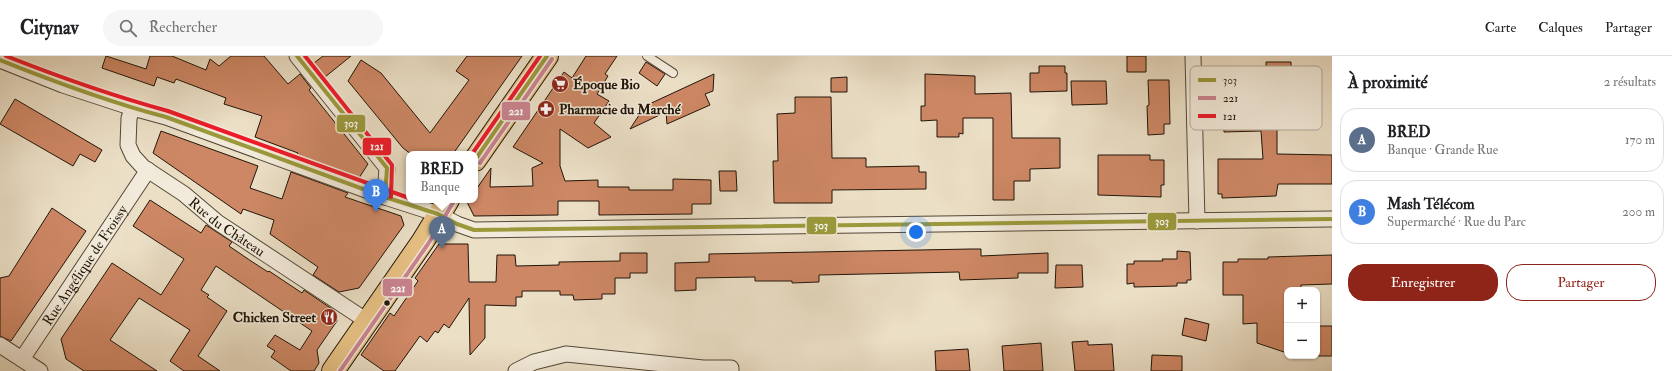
<!DOCTYPE html>
<html lang="fr">
<head>
<meta charset="utf-8">
<style>
  body { margin:0; font-family:"IM FELL Double Pica",serif; background:#f6f6f6; color:#202124 }
  .controls { position:absolute; right:12px; bottom:12px; display:grid; overflow:hidden; border-radius:8px; box-shadow:0 1px 3px #0004 }
  .controls button { width:36px; height:36px; display:grid; place-items:center; padding:0; border:0; border-bottom:1px solid #e0e0e0; background:#fff; color:#202124; font:20px sans-serif }
  .you { position:absolute; left:916px; top:176px; width:14px; height:14px; margin:-10px; border:3px solid #fff; border-radius:50%; background:#1a73e8; box-shadow:0 0 0 6px #1a73e833 }
  .badge { display:grid; place-items:center; width:26px; height:26px; border-radius:50%; background:#8f2418; color:#fff; font-size:13px; font-weight:700 }
  .pin { position:absolute; translate:-50% -33px; filter:drop-shadow(0 1px 2px #0008) }
  .pin::after { content:''; position:absolute; top:21px; width:14px; height:12px; background:inherit; clip-path:polygon(0 0,100% 0,50% 100%) }
  .popup { position:absolute; left:406px; top:95px; width:72px; height:52px; box-sizing:border-box; display:grid; place-content:center; border-radius:8px; background:#fff; filter:drop-shadow(0 1px 3px #0005); font-size:13px; white-space:nowrap; color:#757577 }
  .popup b { font-size:15px; color:#202124 }
  .popup::after { content:''; position:absolute; left:50%; top:100%; margin-left:-8px; border:8px solid transparent; border-top-color:#fff }
  .list { margin:0; padding:0; list-style:none }
  h2 { display:flex; justify-content:space-between; align-items:center; height:52px; margin:0; padding:0 16px; font-size:17px }
  h2 small { font-size:13px; font-weight:400; color:#757577 }
  .list li { display:grid; grid-template-columns:26px 1fr auto; gap:12px; align-items:center; box-sizing:border-box; height:64px; margin:0 8px 8px; padding:0 8px; border:1px solid #e0e0e0; border-radius:16px }
  .list b { display:block; font-size:15px; white-space:nowrap }
  .list p { margin:0; font-size:13px; white-space:nowrap; color:#757577 }
  .list em { font-size:13px; font-style:normal; color:#757577 }
  .actions { display:flex; gap:8px; padding:12px 16px }
  .actions a { flex:1; padding:9px 0; border:1px solid #8f2418; border-radius:16px; text-align:center; font-size:14px; color:#8f2418 }
  .actions .main { background:#8f2418; color:#fff }
  .icon { flex:none; width:22px; height:22px; fill:none; stroke:currentColor; stroke-width:2; stroke-linecap:round; stroke-linejoin:round }
  .map { position:relative; flex:none; width:1332px; height:315px; overflow:hidden }
  header { display:flex; align-items:center; gap:24px; box-sizing:border-box; height:56px; padding:0 20px; background:#fff; border-bottom:1px solid #e0e0e0 }
  header strong { font-size:19px }
  nav { display:flex; gap:22px; margin-inline-start:auto; font-size:14px }
  .search { width:280px; height:36px; background:#f6f6f6; display:flex; align-items:center; gap:10px; box-sizing:border-box; padding:0 14px; border-radius:22px; color:#757577; font-size:15px }
  main { display:flex }
  aside { flex:1; background:#fff }
  .map>svg:first-child { display:block }
</style>
</head>
<body>
<header>
<strong>Citynav</strong>
<div class="search"><svg class="icon" aria-label="search" viewBox="0 0 24 24"><circle cx="10" cy="10" r="6"/><path d="M15 15l6 6"/></svg>Rechercher</div>
<nav><a>Carte</a><a>Calques</a><a>Partager</a></nav>
</header>
<main>
<div class="map">
<svg width="1332" height="315" viewBox="0 0 1332 315">
  <rect width="100%" height="100%" fill="#ebdfc6"/>
  <filter id="stains"><feTurbulence type="fractalNoise" baseFrequency=".005" numOctaves="4"/><feColorMatrix values="0 0 0 0 .2 0 0 0 0 .09 0 0 0 0 .02 0 0 0 .5 -.17"/></filter>
  <radialGradient id="worn" r=".72"><stop offset=".6" stop-color="#630" stop-opacity="0"/><stop offset="1" stop-color="#630" stop-opacity=".3"/></radialGradient>
  <path fill="#cd8765" stroke="#211508" d="M106,0L146,13L150,0H172L206,14L210,3L219,10L231,0H264L288,28L300,18L311,32L309,34L368,108L359,122L297,99L298,97L255,81L262,60L224,48L226,42L176,23L174,27L157,21L154,30L102,12Z
    M323,0H351L325,21L314,7Z
    M467,0H522L453,98H411L403,92L348,25L361,4L381,17L430,77L469,24L456,15Z
    M586,0H617L605,18L608,20L597,38L609,45L594,67L611,81L588,92L560,73V110L565,125L598,124V131H629V134H673V123L711,124V148H692V158L599,159V145H558V159L474,160L467,146L469,144H475V135L491,112L490,131L533,130L532,112L543,107L513,91L564,16L572,22Z
    M1127,0H1146V16H1127Z
    M646,6L665,18L657,30L639,17Z
    M1266,6H1291V14H1312V35H1266Z
    M1039,10H1065V17H1067V35L1030,36V17H1039Z
    M714,18L713,35L705,38L710,49L667,68L666,56L630,73L645,50Z
    M925,18L975,20V38L1011,37L1012,82H1060V112L1030,113V125H1014V144H993V62H963V78L959,77V81H937V64L921,65V50H925Z
    M847,21V36H831V22Z
    M1148,24H1169L1170,68H1164V78L1148,79L1147,50L1149,49Z
    M1071,25H1106L1107,48L1072,49Z
    M1277,37V98L1332,99V128H1278L1276,140L1222,142V138H1218V103H1263L1261,75L1224,76L1223,52L1259,51L1258,38Z
    M795,41H831L832,102H866V111L919,110V116H926V133L832,134V147H774L773,105H778L777,58L795,57Z
    M15,43L102,94L95,106L80,98L73,110L0,68Z
    M161,75L258,110L250,132L282,143L291,116L348,137L345,141L401,160L404,169L359,232L339,236L313,219L318,211L270,178L274,164L243,153L241,158L153,97Z
    M1098,99H1150V104H1164V129H1161V141L1098,139Z
    M719,115H736L737,135H720Z
    M150,144L201,177L206,169L232,186L229,190L251,205L268,216L269,215L302,237L304,234L335,255L337,265L317,294L319,307L314,315H291L271,301L275,295L267,290L275,279L300,294L312,275L216,210L201,234L209,239L207,241L227,255L198,300L220,315H184L170,305L190,274L139,242L110,284L157,315H84L66,303L61,283L112,207L161,239L184,203L133,170Z
    M52,152L86,175L11,285L0,280V222L9,220Z
    M439,188H468L469,226H496L497,199H515L516,210L559,209V206L620,205V197H647V217H630V222H615V238H602V243L574,244L573,239H560V235H522V241H516V250L485,249V282L470,299L469,242L449,272L444,268L438,277L435,275L427,286L420,280L395,315H384L361,299L390,257L394,260L418,225L415,222Z
    M971,193H981V200L1048,197V217H1018V222L960,224L959,216L819,219V226L792,227V225H755V221L696,222V234L675,235V207L709,206V198Z
    M1177,195L1190,196L1191,224H1187V227H1177V230L1134,231V227L1127,228V208H1134V205H1163L1162,203H1177Z
    M1332,199V228L1301,229V234H1287V297L1257,287V267L1243,268V239H1223V206H1238V203H1268V201Z
    M1056,209H1082L1083,231L1055,232Z
    M1185,262L1209,268L1206,285L1182,279Z
    M1317,270H1332V300H1317Z
    M1088,285V289L1112,288L1114,315H1075L1072,286Z
    M1041,287L1043,315H1004L1002,290Z
    M968,293L970,315H936L935,295Z
    M1152,299L1182,300V315H1151Z"/>
  <g fill="none" stroke-linecap="round" stroke-linejoin="round">
    <g stroke="#544838" stroke-width="10">
      <path id="service" d="M647,0L673,17"/>
    </g>
    <g stroke="#544838" stroke-width="17">
      <g id="minor">
        <path d="M297,0L387,112L385,141"/>
        <path d="M1193,0L1197,165"/>
        <path d="M0,4L63,29L133,52L166,61L385,141L438,158L457,168L474,174L1332,163"/>
        <path id="s1" d="M133,52L129,62L128,89L133,100L143,111L184,138L217,166L367,265"/>
        <path d="M0,289L40,315"/>
        <path id="s2" d="M22,303L148,114"/>
        <path d="M516,315L534,306L566,298L703,312H731V315"/>
      </g>
    </g>
    <g stroke="#211508" stroke-width="24">
      <path id="primary" d="M475,104L547,0
        M333,315L423,185L448,144"/>
    </g>
    <use href="#service" stroke="#f2eada" stroke-width="8"/>
    <use href="#minor" stroke="#f2eada" stroke-width="15"/>
    <use href="#primary" stroke="#e6c083" stroke-width="22"/>
    <g stroke="#f2eada" stroke-width="7">
      <path id="bus-1" d="M297,0L387,112L385,141
        M0,4C55,26 109,46 166,61L385,141L438,158L457,168L474,174L1332,163
        M475,104L547,0"/>
    </g>
    <g stroke="#f2eada" stroke-width="7">
      <path id="bus-2" d="M480,107L552,3
        M340,315L428,188L453,147"/>
    </g>
    <g stroke="#f2eada" stroke-width="7">
      <path id="bus-3" d="M6,0C59,21 113,40 168,55L409,142
        M305,0L392,109L391,141
        M472,98L540,0"/>
    </g>
    <use href="#bus-1" stroke="#9b993b" stroke-width="4"/>
    <use href="#bus-2" stroke="#ca8390" stroke-width="4"/>
    <use href="#bus-3" stroke="#ed1b2a" stroke-width="4"/>
  </g>
  <defs>
    <g id="supermarket-disc" transform="scale(0.9)"><circle r="9.5" fill="#8f2418" stroke="#f2eada"/><path d="M-6-5.5h2.5l.6 2H6L4.5 2H-2.5L-4.4-4H-6ZM-1.5 3.2a1.3 1.3 0 1 0 .1 0ZM3 3.2a1.3 1.3 0 1 0 .1 0Z" fill="#fff"/></g>
    <g id="pharmacy-disc" transform="scale(0.9)"><circle r="9.5" fill="#8f2418" stroke="#f2eada"/><path d="M-2-6h4v4h4v4h-4v4h-4v-4h-4v-4h4Z" fill="#fff"/></g>
    <g id="restaurant-disc" transform="scale(0.9)"><circle r="9.5" fill="#8f2418" stroke="#f2eada"/><path d="M-5-6h1v4h1v-4h1v4h1v-4h1v5L-1.5 .5V6h-2V.5L-5-1ZM5-6V6H3V1.5H1.5Q1.5-4 5-6Z" fill="#fff"/></g>
  </defs>
  <g fill-rule="evenodd">
    <use href="#supermarket-disc" x="560" y="28"/>
    <use href="#pharmacy-disc" x="546" y="53"/>
    <use href="#restaurant-disc" x="329" y="261"/>
  </g>
  <circle fill="#211508" stroke="#f2eada" stroke-width="1.5" cx="387" cy="247" r="3.5"/>
  <g text-anchor="middle" stroke-width="3" stroke-linejoin="round" paint-order="stroke">
    <g font-size="14" font-weight="bold" fill="#211508" stroke="#f2eada" text-anchor="start">
      <text x="573" y="33">Époque Bio</text>
      <text x="559" y="58">Pharmacie du Marché</text>
      <text x="316" y="266" text-anchor="end">Chicken Street</text>
    </g>
    <g font-size="14" fill="#211508" stroke="#f2eada">
      <text dy="5" stroke="none"><textPath href="#s1" startOffset="168">Rue du Château</textPath></text>
      <text dy="5" stroke="none"><textPath href="#s2" startOffset="113">Rue Angélique de Froissy</textPath></text>
    </g>
  </g>
  <rect x="1190" y="10" width="132" height="64" rx="6" fill="#f2eada" stroke="#b3aa9b" stroke-width="1"/>
  <rect x="1198" y="22" width="18" height="4" fill="#9b993b"/>
  <rect x="1198" y="40" width="18" height="4" fill="#ca8390"/>
  <rect x="1198" y="58" width="18" height="4" fill="#ed1b2a"/>
  <g font-size="11" fill="#211508">
    <text x="1223" y="28">303</text>
    <text x="1223" y="46">221</text>
    <text x="1223" y="64">121</text>
  </g>
  <g stroke="#f2eada" stroke-width="1.5">
    <rect x="501" y="45" width="30" height="20" rx="4" fill="#ca8390"/>
    <rect x="336" y="58" width="30" height="19" rx="4" fill="#9b993b"/>
    <rect x="362" y="81" width="30" height="19" rx="4" fill="#ed1b2a"/>
    <rect x="1147" y="156" width="30" height="19" rx="4" fill="#9b993b"/>
    <rect x="806" y="160" width="31" height="19" rx="4" fill="#9b993b"/>
    <rect x="382" y="222" width="31" height="19" rx="4" fill="#ca8390"/>
  </g>
  <g font-size="11" text-anchor="middle" font-weight="bold" fill="#fff">
    <text x="516" y="59">221</text>
    <text x="351" y="71">303</text>
    <text x="377" y="94">121</text>
    <text x="1162" y="169">303</text>
    <text x="821" y="173">303</text>
    <text x="398" y="236">221</text>
  </g>
  <rect width="100%" height="100%" filter="url(#stains)"/>
  <rect width="100%" height="100%" fill="url(#worn)"/>
</svg>
<div class="controls">
<button>+</button>
<button>−</button>
</div>
<div class="you"></div>
<div class="pin badge" style="left:442px;top:193px;background:#5c6f8a">A</div>
<div class="popup"><b>BRED</b>Banque</div>
<div class="pin badge" style="left:376px;top:156px;background:#3f7fe0">B</div>
</div>
<aside>
<h2>À proximité<small>2 résultats</small></h2>
<ul class="list">
<li><span class="badge" style="background:#5c6f8a">A</span><div><b>BRED</b><p>Banque · Grande Rue</p></div><em>170 m</em></li>
<li><span class="badge" style="background:#3f7fe0">B</span><div><b>Mash Télécom</b><p>Supermarché · Rue du Parc</p></div><em>200 m</em></li>
</ul>
<div class="actions"><a class="main">Enregistrer</a><a>Partager</a></div>
</aside>
</main>
</body>
</html>
